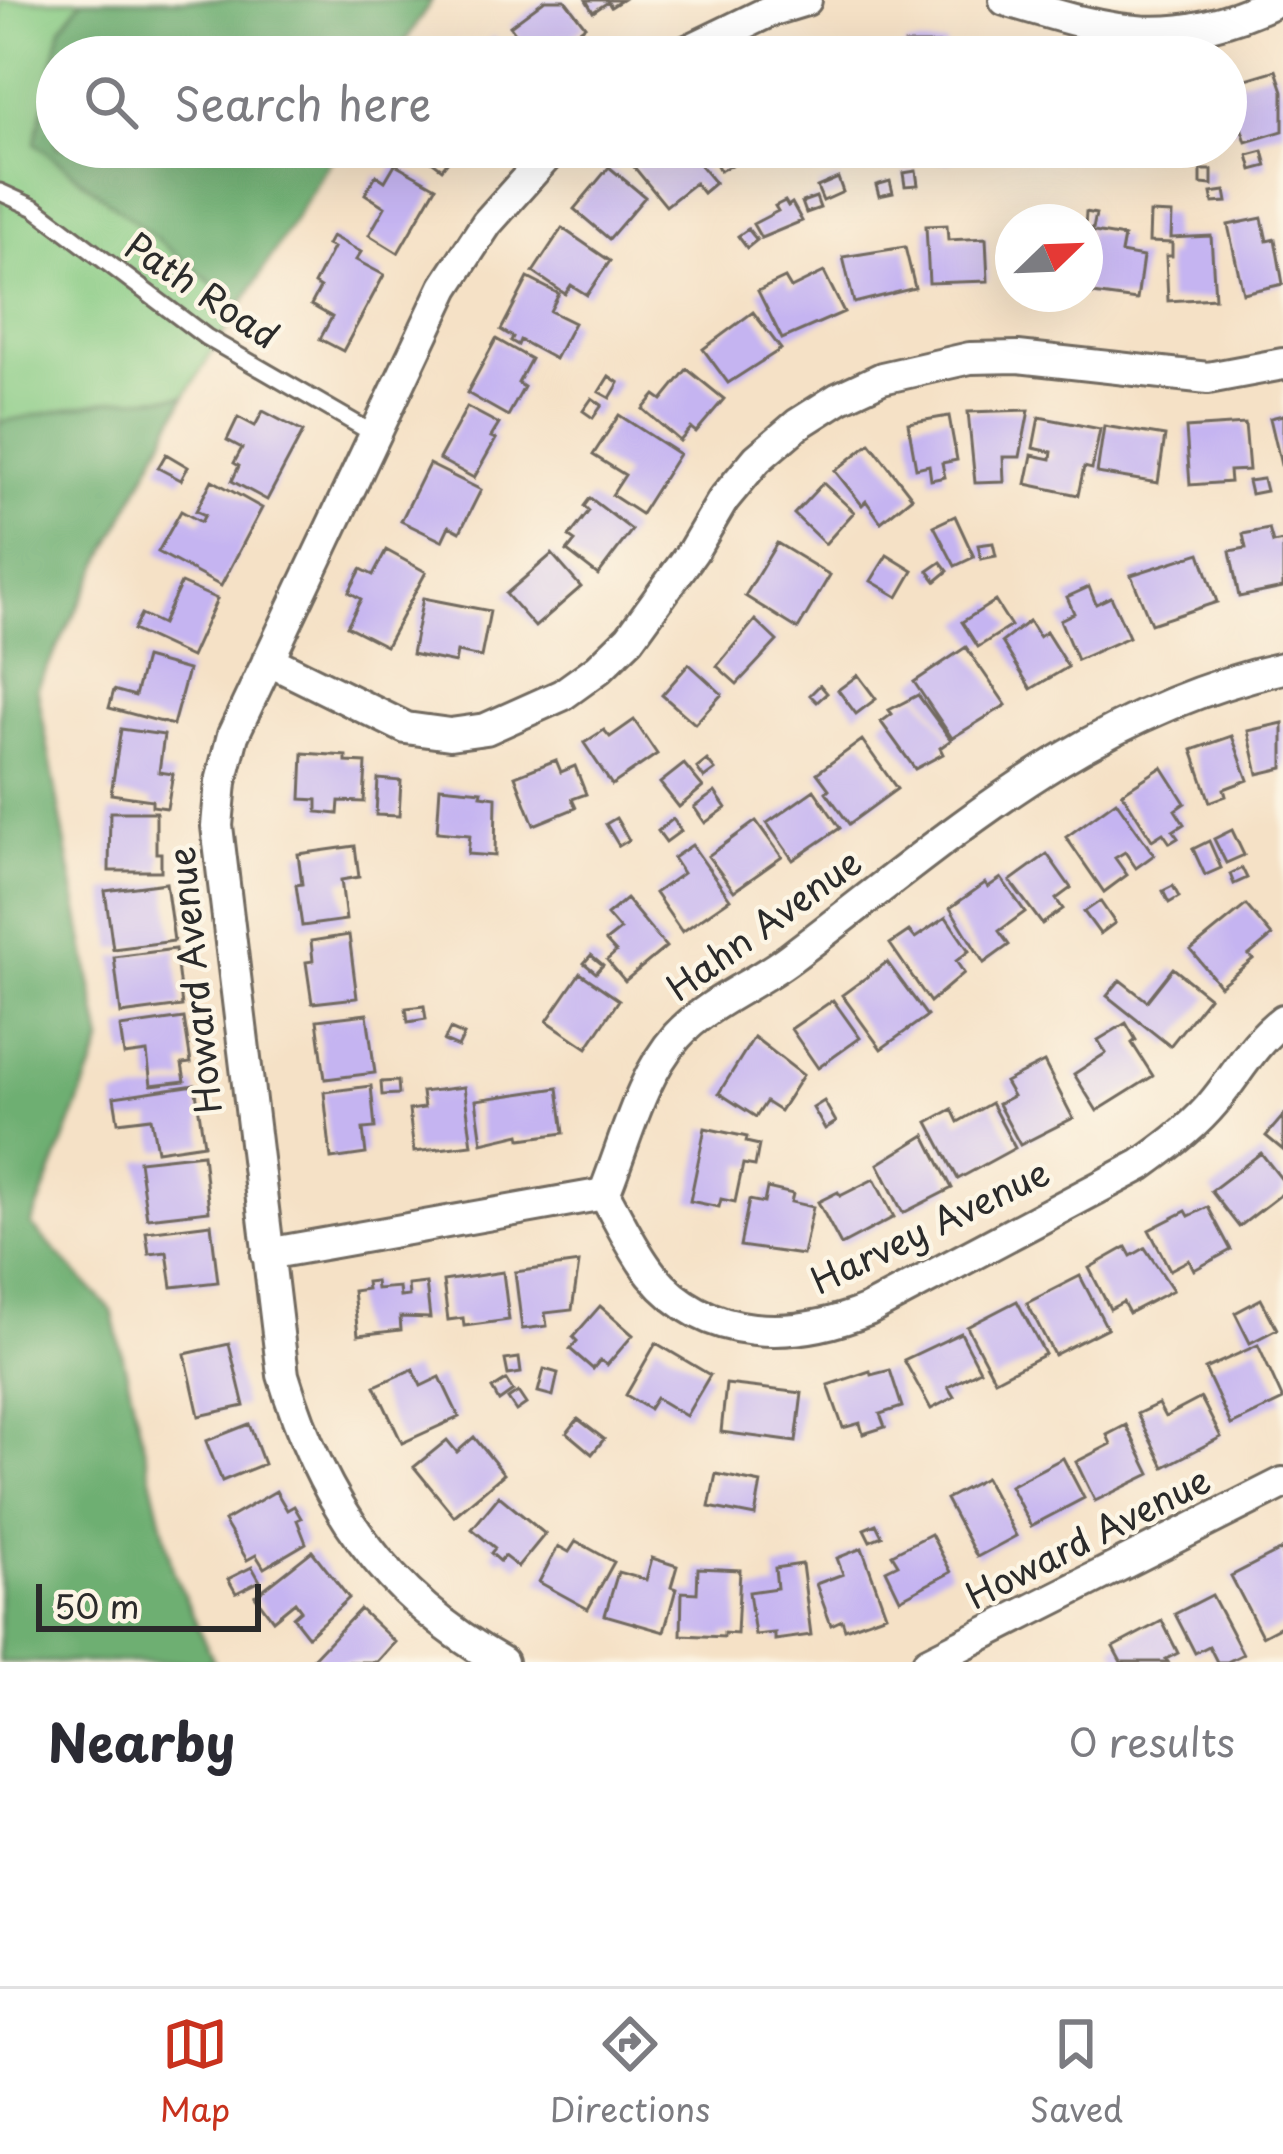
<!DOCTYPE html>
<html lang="en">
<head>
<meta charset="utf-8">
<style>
  body { margin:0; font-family:"Playpen Sans",sans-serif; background:#f2f2f3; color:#2b2b33 }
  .compass { position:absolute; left:995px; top:204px; width:108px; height:108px; border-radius:50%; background:#fff; box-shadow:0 12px 48px #0002; rotate:67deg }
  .scale { position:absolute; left:36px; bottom:30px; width:225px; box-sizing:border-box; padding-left:12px; border:6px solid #2b2b2b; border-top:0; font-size:33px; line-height:42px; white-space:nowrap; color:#2b2b2b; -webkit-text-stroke:9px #fcf5e5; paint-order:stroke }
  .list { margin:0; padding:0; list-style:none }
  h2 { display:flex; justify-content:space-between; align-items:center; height:156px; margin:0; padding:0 48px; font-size:51px }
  h2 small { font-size:39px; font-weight:400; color:#7c7c81 }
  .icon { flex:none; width:66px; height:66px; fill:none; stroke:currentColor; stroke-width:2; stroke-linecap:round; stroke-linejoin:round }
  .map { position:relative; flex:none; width:1283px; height:1662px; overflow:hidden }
  .search { position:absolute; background:#fff; box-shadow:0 12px 48px #0002; left:36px; right:36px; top:36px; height:132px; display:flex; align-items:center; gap:30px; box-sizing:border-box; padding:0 42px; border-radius:66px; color:#7c7c81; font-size:45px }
  .sheet { height:324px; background:#fff }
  nav { display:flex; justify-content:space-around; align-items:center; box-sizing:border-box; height:168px; border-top:3px solid #e1e1e2; background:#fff; font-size:33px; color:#7c7c81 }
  nav a { display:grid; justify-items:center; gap:6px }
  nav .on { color:#c8321e }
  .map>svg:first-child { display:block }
</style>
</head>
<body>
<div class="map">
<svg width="1283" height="1662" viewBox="0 0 1283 1662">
  <rect width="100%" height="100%" fill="#fcf5e5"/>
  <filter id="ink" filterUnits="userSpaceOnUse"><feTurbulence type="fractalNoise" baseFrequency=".00833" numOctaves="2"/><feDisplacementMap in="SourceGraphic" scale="24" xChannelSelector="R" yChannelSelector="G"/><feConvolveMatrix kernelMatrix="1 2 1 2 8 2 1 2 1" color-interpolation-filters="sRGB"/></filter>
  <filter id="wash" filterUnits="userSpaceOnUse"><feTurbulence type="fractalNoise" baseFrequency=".004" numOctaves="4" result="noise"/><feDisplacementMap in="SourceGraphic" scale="48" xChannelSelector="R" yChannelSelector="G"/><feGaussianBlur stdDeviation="2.7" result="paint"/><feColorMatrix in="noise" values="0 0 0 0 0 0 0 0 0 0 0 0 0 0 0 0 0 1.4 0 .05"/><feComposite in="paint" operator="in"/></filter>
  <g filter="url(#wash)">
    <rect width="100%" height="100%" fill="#f5e1c6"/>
    <path fill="#88cb84" stroke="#5a7b58" stroke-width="3" d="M0,0H432L395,57H57V147H339L185,396L37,688L102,1043L31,1226L112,1311L173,1571L214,1662H0Z"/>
    <path fill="#6eaf72" stroke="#4c6d4e" stroke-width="3" d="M82,0H432L395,57H57V147H339L241,306L35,143L61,28Z
      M185,396L37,688L102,1043L31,1225L112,1311L173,1571L214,1662H0V422L113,400Z"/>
    <g id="blocks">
      <path fill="#c5b4f1" d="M545,0H565L585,26L551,52L548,48L533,57L510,26Z
        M586,0H622L611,7L608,2L593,12Z
        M493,36L515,57H472Z
        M905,44H946V57H905Z
        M869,47L870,54L881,52L882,57H828Z
        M977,49L1010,55V57H975Z
        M1276,70L1283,91V131L1246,142L1241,127L1228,131L1226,85Z
        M413,147H459L442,169Z
        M636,147H696L700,153L694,158L715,183L703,193L695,183L666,206L625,156Z
        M707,147H764L720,171Z
        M937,150L952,152L950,163L936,161Z
        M1263,151L1267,166L1252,170L1248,155Z
        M395,164L436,187L398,253L369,235L385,207L365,194L376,175L385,181Z
        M609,167L645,197L609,239L574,209Z
        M1201,170H1212V185L1201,184Z
        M916,171L918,185L905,186L903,173Z
        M838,178L843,192L823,201L817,187Z
        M890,181L893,193L879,196L876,185Z
        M1225,191L1227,202L1213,203L1211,193Z
        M816,197L820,208L806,213L802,202Z
        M785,201L788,206L792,203L802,221L761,238L753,224L778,211L775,206Z
        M1086,212L1096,214L1093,229L1085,228Z
        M1150,213L1172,214L1171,238L1211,236L1215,298L1168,301L1166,256H1172V243L1149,242Z
        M1262,218L1267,241L1275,239L1283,284L1243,293L1228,225Z
        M947,225L948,240L986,238L988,281L929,283L926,226Z
        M562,228L610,261L587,295L571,285L565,294L533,272Z
        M748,229L757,240L747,248L738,236Z
        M1088,231L1124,237L1121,253L1143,257L1137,300L1085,293Z
        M1008,234L1013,235V270L1002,268Z
        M332,236L361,252L356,260L384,275L343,351L320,339L332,317L311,305L320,288L314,284L333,248L327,245Z
        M905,247L915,288L854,303L843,257Z
        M824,272L844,312L782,339L758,291L785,278L791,288Z
        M528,278L559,294L550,311L574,323L555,359L520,340L518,345L511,341L513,337L501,330Z
        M753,312L781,349L728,383L703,349Z
        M496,339L531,359L518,383L524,387L508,416L467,393Z
        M687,369L724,399L696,432L691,428L680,441L643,409L655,395L662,400Z
        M609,376L619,383L610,398L599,392Z
        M592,398L602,405L593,418L583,411Z
        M467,407L499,424L491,437L496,439L474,478L439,459Z
        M1029,410L1020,457H1003L1004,482L975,483L968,412Z
        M263,411L303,432L267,500L232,481L239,466L234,463L242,448L227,440L238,417L255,426Z
        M619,415L679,454L641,514L612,495L625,475L593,455Z
        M1283,415V465H1281L1270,418Z
        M949,416L957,460L942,463L945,477L931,480L929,465L916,468L908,423Z
        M1039,417L1100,429L1092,469L1084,467L1078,495L1026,484L1032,455L1051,459L1052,452L1033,448Z
        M1245,424L1249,470L1229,471L1230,482L1190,485L1186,428Z
        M1104,426L1165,436L1158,483L1097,473Z
        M870,443L912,497L881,522L866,501L862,505L835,471Z
        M166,454L188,467L181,480L158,468Z
        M429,464L481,490L460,532L449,526L442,541L401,521Z
        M1263,479L1266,491L1251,494L1248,481Z
        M212,480L262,508L221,586L158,552L181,511L201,522L205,515L196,511Z
        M823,483L854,512L825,544L794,514Z
        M590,498L632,530L598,575L567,551L575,541L569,537L589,511L584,506Z
        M955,516L974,557L955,566L934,526Z
        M1269,529L1273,543L1283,541V588L1239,597L1230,551L1246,548L1243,534Z
        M777,543L830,575L798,629L745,596Z
        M993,543L996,556L981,559L978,545Z
        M386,550L426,572L386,646L347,626L361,599L349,592L361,569L373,575Z
        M1200,553L1217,602L1151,624L1131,575Z
        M552,554L581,587L535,627L506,594Z
        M887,555L913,571L898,597L871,581Z
        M941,562L948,571L936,581L928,571Z
        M181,583L217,599L191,657L133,630L141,614L162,624Z
        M1089,587L1096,604L1111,597L1129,637L1077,660L1060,620L1074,613L1067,597Z
        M423,598L490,611L481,657L457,652L455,663L412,654Z
        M995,601L1011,626L978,647L962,622Z
        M755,620L777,641L737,684L717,666Z
        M1029,621L1039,637L1046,632L1068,667L1031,689L1002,642Z
        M966,647L1006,705L952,738L914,682Z
        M145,658L188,670L173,725L109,708L114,690L135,696Z
        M689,664L722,694L695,724L662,695Z
        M858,675L876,699L856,714L838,690Z
        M820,685L827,693L817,702L810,695Z
        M918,695L951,740L940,748L943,754L915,769L881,722L892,714L889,710Z
        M634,720L657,754L612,785L584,743L604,730L610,737Z
        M1283,723V768L1258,774L1248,731Z
        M121,729L164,735L159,772L173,774L167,808L152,806V800L111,794Z
        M1232,736L1248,780L1224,789L1226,796L1210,802L1192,750Z
        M862,740L897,789L849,824L826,792L829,789L817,773Z
        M303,753L346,756V762L366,763L364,802L339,801L338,814L317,812V800L301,799Z
        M556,760L561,772L575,766L586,794L572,799L576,808L534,825L515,776Z
        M707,760L715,770L704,778L697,768Z
        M684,764L703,787L679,807L660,783Z
        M1162,767L1185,803L1175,810L1184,824L1173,831L1178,838L1170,843L1163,833L1152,840L1122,793Z
        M378,779L401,781L399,816L376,815Z
        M440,787L482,791L481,795L496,797L495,856L468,854L470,835L437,832Z
        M814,790L840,828L793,860L767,823Z
        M715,792L726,808L705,823L694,807Z
        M1116,801L1154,855L1136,868L1125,852L1115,858L1127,875L1104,892L1066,837Z
        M110,812H156V853H161V871H109Z
        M616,818L629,840L619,846L606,824Z
        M673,819L681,831L666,842L658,831Z
        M756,821L782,857L734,891L708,856Z
        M1232,830L1244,855L1226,863L1214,839Z
        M1209,841L1221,868L1205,875L1193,849Z
        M692,845L730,899L682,932L655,893L683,873L673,858Z
        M355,846L359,877L341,880L346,920L302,926L296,885L302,884L298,854Z
        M1047,854L1071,888L1056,899L1063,909L1042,924L1010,881Z
        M1242,868L1247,878L1234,884L1230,874Z
        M1001,878L1025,912L999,931L1009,945L984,963L950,908L985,883L988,887Z
        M166,883L174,941L113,949L105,891Z
        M1173,886L1179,897L1169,903L1163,891Z
        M626,899L666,947L625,981L607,960L616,952L606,941L620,930L607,915Z
        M1100,901L1115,923L1100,934L1084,912Z
        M1246,905L1272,936L1249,955L1253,959L1220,986L1191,950Z
        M946,917L969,951L956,961L964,973L930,1002L890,944L909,931L915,938Z
        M349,935L357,998L312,1003L306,962L313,961L311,941Z
        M175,949L182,1006L121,1014L114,957Z
        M591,955L603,965L596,973L584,963Z
        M887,962L927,1016L881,1049L842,995Z
        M1173,968L1209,997L1170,1046L1107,996L1120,980L1147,1001Z
        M580,973L619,1000L587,1048L547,1021Z
        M833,1000L860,1038L818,1068L791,1029Z
        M424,1006L426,1019L408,1022L406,1008Z
        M367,1014L375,1073L325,1079L317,1020Z
        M184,1018L191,1063L182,1064L185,1081L151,1085L147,1052L124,1055L120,1027Z
        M1126,1023L1136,1040L1132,1043L1153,1076L1097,1111L1074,1074L1106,1053L1098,1040Z
        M450,1029L464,1035L458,1047L444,1041Z
        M754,1037L803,1075L780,1111L766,1102L756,1117L719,1093Z
        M1044,1062L1073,1118L1020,1145L998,1104L1013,1096L1005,1082Z
        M398,1081L399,1094L382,1095L381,1082Z
        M195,1085L204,1144L157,1151L151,1118L118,1122L114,1097Z
        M371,1086L375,1128L363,1129L366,1154L331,1159L324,1092Z
        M464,1087L472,1145L414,1152L409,1110L424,1108L422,1092Z
        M558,1088L564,1133L521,1139L520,1134L482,1143L476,1100Z
        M824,1101L836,1122L825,1129L813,1108Z
        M991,1103L1015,1148L958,1179L928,1122L952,1109L958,1122Z
        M1283,1116V1150L1266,1136Z
        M705,1128L747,1137L746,1142L759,1145L755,1166L743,1164L735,1202L721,1199L719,1207L690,1201Z
        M925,1135L952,1188L903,1213L878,1164Z
        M1261,1153L1283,1181V1193L1239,1227L1211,1191Z
        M203,1154L209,1211L147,1218L139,1161Z
        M874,1179L894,1217L841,1245L818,1202L838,1192L840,1196Z
        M767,1188L793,1194L791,1202L813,1207L803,1255L740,1246L749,1200L764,1203Z
        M1208,1207L1231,1250L1194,1270L1189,1260L1170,1270L1149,1230L1186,1211L1189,1216Z
        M211,1224L218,1282L172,1287L167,1252L149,1254L146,1232Z
        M1126,1247L1131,1256L1145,1248L1173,1290L1129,1313L1123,1302L1110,1309L1089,1268Z
        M579,1263L572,1310L545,1313L547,1326L522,1329L515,1272Z
        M503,1272L509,1320L464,1326L463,1318L448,1320L443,1281Z
        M1080,1276L1107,1328L1054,1355L1027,1303Z
        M375,1281L376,1289L399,1287L400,1297L409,1296L408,1285L426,1283L430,1318L400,1317L401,1330L358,1335L353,1291L367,1289L366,1282Z
        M1261,1299L1277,1329L1250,1343L1235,1313Z
        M1017,1301L1045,1354L995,1380L967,1327Z
        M600,1306L633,1335L607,1365L600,1360L593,1369L570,1349L577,1341L573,1337Z
        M961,1333L980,1370L948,1387L954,1397L931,1409L904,1360Z
        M656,1343L710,1375L686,1416L656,1398L649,1409L626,1395Z
        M229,1344L244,1406L199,1416L185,1354Z
        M1258,1345L1283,1400L1231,1425L1205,1369Z
        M519,1358L521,1373L508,1375L505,1360Z
        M413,1369L421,1386L440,1377L459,1417L402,1443L375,1386Z
        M544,1369L558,1373L553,1396L538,1392Z
        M890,1370L902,1407L880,1414L885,1427L863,1434L860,1423L843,1428L828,1385L870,1371L871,1375Z
        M506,1380L513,1391L499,1401L492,1389Z
        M726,1384L802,1393L796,1442L721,1432Z
        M518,1392L526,1404L516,1411L508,1399Z
        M1201,1398L1221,1437L1164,1467L1137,1414L1158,1404L1165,1417Z
        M578,1419L604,1439L592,1454L567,1433Z
        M249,1424L264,1464L222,1481L206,1441Z
        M1126,1425L1150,1474L1095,1501L1076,1462L1111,1444L1107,1435Z
        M474,1437L504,1474L454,1516L414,1467L447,1440L457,1452Z
        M1063,1458L1084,1498L1031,1526L1010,1486Z
        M716,1474L761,1483L755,1516L709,1507Z
        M985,1478L1016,1536L977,1557L946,1499Z
        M276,1491L287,1510L294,1506L301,1518L297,1520L306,1543L264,1568L256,1555L247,1560L224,1521Z
        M499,1496L545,1534L518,1567L504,1556L500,1561L491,1553L495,1548L472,1529Z
        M876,1524L882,1536L870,1541L864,1529Z
        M931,1534L951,1572L900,1599L886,1570L898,1564L892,1554Z
        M576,1541L614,1562L588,1609L539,1582L558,1546L569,1552Z
        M862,1548L886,1614L845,1629L842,1620L831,1625L816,1584L843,1574L837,1558Z
        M1283,1549V1625L1262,1636L1231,1576Z
        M312,1551L349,1598L308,1636L293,1617L301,1610L295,1602L273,1620L255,1596Z
        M652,1558L677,1566L671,1587L676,1589L664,1632L605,1615L618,1572L646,1580Z
        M802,1564L811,1635L775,1640V1633L755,1635L749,1592L777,1588L775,1568Z
        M252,1567L260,1581L236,1593L228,1579Z
        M698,1568L740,1570L737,1634L724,1633V1637L681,1635L682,1592L697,1593Z
        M1212,1595L1243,1654L1227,1662H1217L1209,1646L1195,1653L1175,1614Z
        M360,1609L395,1642L377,1662H310Z
        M1162,1621L1178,1653L1166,1659L1168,1662H1121L1113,1647Z"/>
    </g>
  </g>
  <g filter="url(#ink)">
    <use href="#blocks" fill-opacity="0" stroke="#726b61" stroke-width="3"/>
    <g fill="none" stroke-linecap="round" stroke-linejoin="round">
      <g stroke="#726b61" stroke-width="21">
        <path id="service" d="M0,192L35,208L206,337L374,434"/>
      </g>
      <g stroke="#726b61" stroke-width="36">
        <path id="minor" d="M1005,0C1115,33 1169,51 1278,0
          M675,57L770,11L806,0
          M268,660L406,728L450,734L486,729L562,695L598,669L630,638L693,551L723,500L757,459L798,424L839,398L882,378L970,358L1018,357L1208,378L1283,364
          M604,1194C625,1143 640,1078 677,1036C708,1002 753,986 790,958C948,839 1084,712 1283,668
          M604,1194C619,1220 633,1251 652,1275C707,1342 795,1340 868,1310L1141,1165C1165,1148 1188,1131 1208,1109C1235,1079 1250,1045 1283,1020
          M267,1254L604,1194
          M502,1662C385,1597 321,1501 283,1375L217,826L221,782L233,735L445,287L487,223L555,147
          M928,1662L1283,1483"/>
      </g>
      <use href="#service" stroke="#fff" stroke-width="15"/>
      <use href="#minor" stroke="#fff" stroke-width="30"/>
    </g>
  </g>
  <g text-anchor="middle" stroke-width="9" stroke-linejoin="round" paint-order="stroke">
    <g font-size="36" fill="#2b2b2b" stroke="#fcf5e5">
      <text transform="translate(202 291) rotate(34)" y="13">Path Road</text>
      <text transform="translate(764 925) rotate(-36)" y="13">Hahn Avenue</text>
      <text transform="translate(195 980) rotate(-96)" y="13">Howard Avenue</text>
      <text transform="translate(930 1227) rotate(-26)" y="13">Harvey Avenue</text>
      <text transform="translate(1088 1538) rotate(-27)" y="13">Howard Avenue</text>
    </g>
  </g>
</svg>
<svg class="compass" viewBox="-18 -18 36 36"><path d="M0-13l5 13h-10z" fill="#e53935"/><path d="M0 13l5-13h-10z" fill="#7c7c81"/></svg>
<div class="scale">50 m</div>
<div class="search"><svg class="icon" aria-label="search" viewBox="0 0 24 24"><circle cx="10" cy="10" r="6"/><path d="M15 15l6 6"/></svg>Search here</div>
</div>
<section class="sheet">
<h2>Nearby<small>0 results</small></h2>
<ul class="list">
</ul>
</section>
<nav>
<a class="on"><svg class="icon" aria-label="map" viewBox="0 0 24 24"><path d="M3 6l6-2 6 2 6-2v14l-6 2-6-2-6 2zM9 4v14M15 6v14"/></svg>Map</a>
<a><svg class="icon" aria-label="directions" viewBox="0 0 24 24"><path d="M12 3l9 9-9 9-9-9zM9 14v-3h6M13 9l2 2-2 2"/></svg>Directions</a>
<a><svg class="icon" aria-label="saved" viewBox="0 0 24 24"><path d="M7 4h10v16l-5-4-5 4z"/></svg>Saved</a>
</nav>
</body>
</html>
